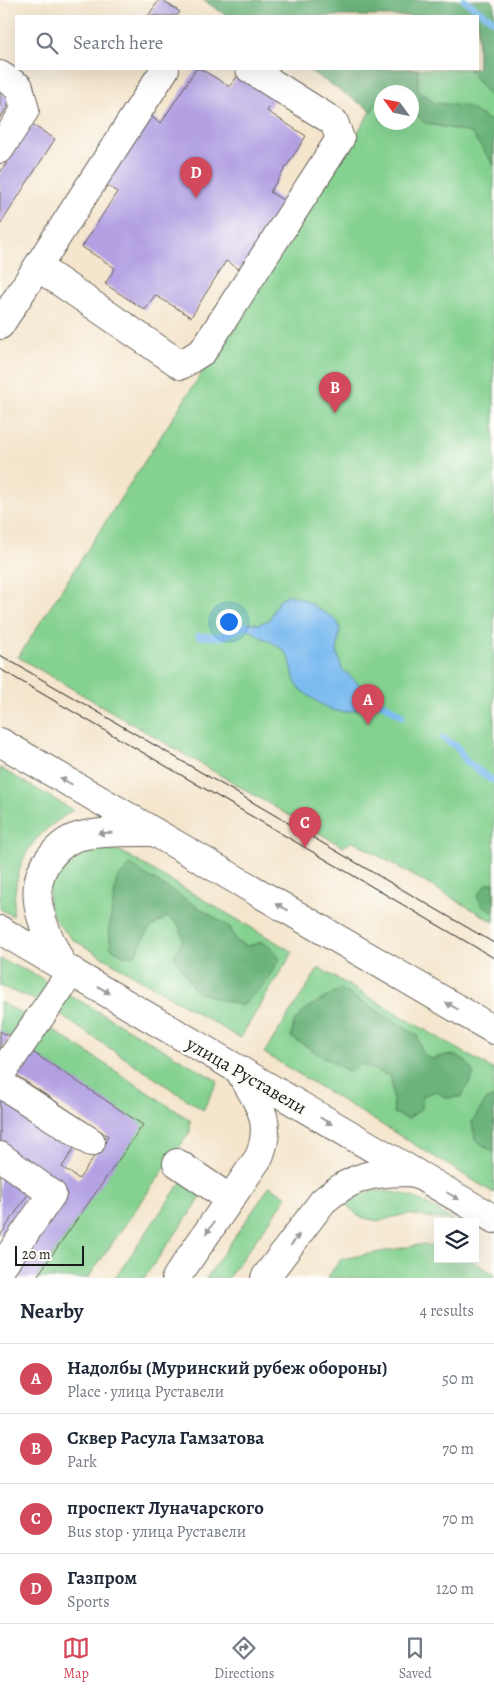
<!DOCTYPE html>
<html lang="en">
<head>
<meta charset="utf-8">
<style>
  body { margin:0; font-family:Alegreya,serif; background:#f6f6f7; color:#1f2937 }
  .controls { position:absolute; right:15px; bottom:15px; display:grid; overflow:hidden; border-radius:0px; box-shadow:0 5px 20px #0002 }
  .controls button { width:45px; height:45px; display:grid; place-items:center; padding:0; border:0; border-bottom:1px solid #e0e1e3; background:#fff; color:#1f2937; font:25px sans-serif }
  .compass { position:absolute; left:374px; top:85px; width:45px; height:45px; border-radius:50%; background:#fff; box-shadow:0 5px 20px #0002; rotate:303deg }
  .scale { position:absolute; left:15px; bottom:12px; width:69px; box-sizing:border-box; padding-left:5px; border:2px solid #1c1c1c; border-top:0; font-size:14px; line-height:18px; white-space:nowrap; color:#1c1c1c; -webkit-text-stroke:4px #fdfcf7; paint-order:stroke }
  .you { position:absolute; left:228px; top:621px; width:18px; height:18px; margin:-12px; border:4px solid #fff; border-radius:50%; background:#1a73e8; box-shadow:0 0 0 8px #1a73e833 }
  .badge { display:grid; place-items:center; width:32px; height:32px; border-radius:50%; background:#d1495b; color:#fff; font-size:16px; font-weight:700 }
  .pin { position:absolute; translate:-50% -41px; filter:drop-shadow(0 1px 2px #0008) }
  .pin::after { content:''; position:absolute; top:26px; width:18px; height:15px; background:inherit; clip-path:polygon(0 0,100% 0,50% 100%) }
  .list { margin:0; padding:0; list-style:none }
  h2 { display:flex; justify-content:space-between; align-items:center; height:65px; margin:0; padding:0 20px; font-size:21px }
  h2 small { font-size:16px; font-weight:400; color:#747a83 }
  .list li { display:grid; grid-template-columns:32px 1fr auto; gap:15px; align-items:center; box-sizing:border-box; height:70px; padding:0 20px; border-top:1px solid #e0e1e3 }
  .list b { display:block; font-size:19px; white-space:nowrap }
  .list p { margin:0; font-size:16px; white-space:nowrap; color:#747a83 }
  .list em { font-size:16px; font-style:normal; color:#747a83 }
  .icon { flex:none; width:28px; height:28px; fill:none; stroke:currentColor; stroke-width:2; stroke-linecap:round; stroke-linejoin:round }
  .map { position:relative; flex:none; width:494px; height:1278px; overflow:hidden }
  .search { position:absolute; background:#fff; box-shadow:0 5px 20px #0002; left:15px; right:15px; top:15px; height:55px; display:flex; align-items:center; gap:12px; box-sizing:border-box; padding:0 18px; border-radius:0px; color:#747a83; font-size:19px }
  .sheet { height:345px; background:#fff }
  nav { display:flex; justify-content:space-around; align-items:center; box-sizing:border-box; height:70px; border-top:1px solid #e0e1e3; background:#fff; font-size:14px; color:#747a83 }
  nav a { display:grid; justify-items:center; gap:2px }
  nav .on { color:#d1495b }
  .map>svg:first-child { display:block }
</style>
</head>
<body>
<div class="map">
<svg width="494" height="1278" viewBox="0 0 494 1278">
  <rect width="100%" height="100%" fill="#fdfcf7"/>
  <filter id="ink" filterUnits="userSpaceOnUse"><feTurbulence type="fractalNoise" baseFrequency=".02" numOctaves="2"/><feDisplacementMap in="SourceGraphic" scale="10" xChannelSelector="R" yChannelSelector="G"/><feConvolveMatrix kernelMatrix="1 2 1 2 8 2 1 2 1" color-interpolation-filters="sRGB"/></filter>
  <filter id="wash" filterUnits="userSpaceOnUse"><feTurbulence type="fractalNoise" baseFrequency=".0096" numOctaves="4" result="noise"/><feDisplacementMap in="SourceGraphic" scale="20" xChannelSelector="R" yChannelSelector="G"/><feGaussianBlur stdDeviation="1.12" result="paint"/><feColorMatrix in="noise" values="0 0 0 0 0 0 0 0 0 0 0 0 0 0 0 0 0 1.4 0 .05"/><feComposite in="paint" operator="in"/></filter>
  <g filter="url(#wash)">
    <rect width="100%" height="100%" fill="#f4e5cc"/>
    <path fill="#84d190" stroke="#507656" d="M490,0L494,3V922L353,841L343,847L18,657L381,96L382,122H412V92H384L398,69H478V16Z
      M0,768L73,810C25,841 16,860 13,916L0,909Z
      M104,848L122,852L293,952L240,1038L72,939C64,930 55,923 51,911C43,892 55,862 73,853C83,849 94,849 104,848Z
      M0,959L36,975L51,984L40,1002L0,986Z
      M319,968L494,1070V1193L264,1053Z
      M68,994L218,1081L203,1110L57,1013Z
      M0,1002L25,1015L10,1037L0,1031Z
      M47,1026L190,1120V1132L88,1278H36L142,1125L31,1051Z
      M181,1182L203,1195L144,1278H115Z
      M270,1186L287,1197L228,1278H206Z
      M377,1191C411,1191 427,1204 454,1221L407,1214L377,1221L360,1217L347,1206C352,1194 366,1193 377,1191Z
      M424,1244L438,1248V1259H469L494,1274V1278H327L341,1259Z"/>
    <path fill="#6bb37a" stroke="#44684b" d="M203,0H490L494,3V101L468,69H478V16H227Z
      M307,69H419L418,72V89L435,103L466,106L494,123V165L471,133L425,123L412,111V92H391L386,89L384,92H382L381,96L372,111Z
      M130,865L230,927L236,941L248,946L262,942L274,950L280,959L264,984L242,1006L196,992L174,956L183,939L179,925L167,917L149,929L135,955H123L111,948L109,928L117,878Z
      M494,883V911L483,906L477,896L487,884Z
      M341,989L417,1035L423,1054L431,1059C453,1053 462,1052 474,1074L461,1097L446,1098L436,1091L423,1096L421,1109L408,1119L394,1113L391,1077L361,1064L349,1072L291,1037L294,1022L307,1008Z
      M494,1098V1153L475,1139L472,1122L487,1099Z"/>
    <path fill="#7bbbf0" stroke="#4c6c86" d="M288,594L305,600L335,619L340,627L337,652L342,669L370,694L371,701C352,716 334,715 315,700C309,696 301,691 297,685C291,675 294,662 285,652C275,641 257,638 246,626L250,623L259,624L269,620L279,600Z"/>
    <g fill="none" stroke-linecap="round" stroke-linejoin="round">
      <path stroke="#7bbbf0" stroke-width="7" d="M464,0L494,21
        M199,636L221,637L239,628L246,626
        M371,701L384,704L402,716
        M443,738L457,747L467,762L490,779L494,780"/>
    </g>
    <g id="blocks">
      <path fill="#b2a0e3" d="M159,0H162L180,12L177,16H148Z
        M196,69H201L230,87L242,69L279,92L267,111L306,136L270,192L289,204L246,273L226,261L191,317L155,295L145,310L105,284L115,268L82,247L117,192L100,181L143,112L161,123Z
        M0,92L12,100L0,118Z
        M31,124L55,139L0,225V173Z
        M0,1031L10,1037L0,1051Z
        M31,1051L143,1125L36,1278H10L67,1194L0,1148V1100L74,1148L62,1167L79,1179L108,1136L16,1075Z
        M0,1169L30,1191L0,1236Z"/>
    </g>
  </g>
  <g filter="url(#ink)">
    <use href="#blocks" fill-opacity="0" stroke="#68625a" stroke-width="1"/>
    <g fill="none" stroke-linecap="round" stroke-linejoin="round">
      <g stroke="#68625a" stroke-width="30">
        <path id="minor" d="M0,75L19,87L25,110L0,149
          M38,267L181,365L203,351L340,139L334,122L250,69
          M0,325L165,69
          M0,1075L72,971
          M0,1083L91,1142
          M0,1156L52,1194L0,1269
          M177,1163L230,1199"/>
      </g>
      <g stroke="#68625a" stroke-width="30">
        <path id="major" d="M0,742L494,1030
          M0,930L494,1219
          M62,965C45,930 22,889 52,855C59,847 70,838 81,836C104,831 130,832 154,832
          M176,1278L259,1157C274,1120 258,1103 240,1072
          M265,1278L323,1201C353,1175 374,1172 413,1172"/>
      </g>
      <use href="#minor" stroke="#fff" stroke-width="28"/>
      <use href="#major" stroke="#fff" stroke-width="28"/>
      <path stroke="#1c1c1c" stroke-width="1" d="M0,655L494,943
        M0,669L494,958"/>
    </g>
    <defs><path id="oneway-solid" d="M-6-.8H1V-3.2L6.5 0L1 3.2V.8H-6Z" transform="scale(1.25)"/></defs>
    <g fill="#999">
      <use href="#oneway-solid" transform="translate(66 781) rotate(-150)"/>
      <use href="#oneway-solid" transform="translate(105 833) rotate(178)"/>
      <use href="#oneway-solid" transform="translate(282 907) rotate(-150)"/>
      <use href="#oneway-solid" transform="translate(104 990) rotate(31)"/>
      <use href="#oneway-solid" transform="translate(452 1006) rotate(-150)"/>
      <use href="#oneway-solid" transform="translate(326 1121) rotate(30)"/>
      <use href="#oneway-solid" transform="translate(453 1196) rotate(30)"/>
      <use href="#oneway-solid" transform="translate(210 1228) rotate(124)"/>
      <use href="#oneway-solid" transform="translate(295 1240) rotate(-52)"/>
    </g>
  </g>
  <g text-anchor="middle" stroke-width="5" stroke-linejoin="round" paint-order="stroke">
    <g font-size="19" fill="#1c1c1c" stroke="#fdfcf7">
      <text transform="translate(247 1075) rotate(30)" y="7">улица Руставели</text>
    </g>
  </g>
</svg>
<div class="controls">
<button><svg class="icon" aria-label="layers" viewBox="0 0 24 24"><path d="M12 4l9 5-9 5-9-5zM3 14l9 5 9-5"/></svg></button>
</div>
<svg class="compass" viewBox="-18 -18 36 36"><path d="M0-13l5 13h-10z" fill="#e53935"/><path d="M0 13l5-13h-10z" fill="#747a83"/></svg>
<div class="scale">20 m</div>
<div class="you"></div>
<div class="pin badge" style="left:368px;top:725px">A</div>
<div class="pin badge" style="left:335px;top:413px">B</div>
<div class="pin badge" style="left:305px;top:848px">C</div>
<div class="pin badge" style="left:196px;top:198px">D</div>
<div class="search"><svg class="icon" aria-label="search" viewBox="0 0 24 24"><circle cx="10" cy="10" r="6"/><path d="M15 15l6 6"/></svg>Search here</div>
</div>
<section class="sheet">
<h2>Nearby<small>4 results</small></h2>
<ul class="list">
<li><span class="badge">A</span><div><b>Надолбы (Муринский рубеж обороны)</b><p>Place · улица Руставели</p></div><em>50 m</em></li>
<li><span class="badge">B</span><div><b>Сквер Расула Гамзатова</b><p>Park</p></div><em>70 m</em></li>
<li><span class="badge">C</span><div><b>проспект Луначарского</b><p>Bus stop · улица Руставели</p></div><em>70 m</em></li>
<li><span class="badge">D</span><div><b>Газпром</b><p>Sports</p></div><em>120 m</em></li>
</ul>
</section>
<nav>
<a class="on"><svg class="icon" aria-label="map" viewBox="0 0 24 24"><path d="M3 6l6-2 6 2 6-2v14l-6 2-6-2-6 2zM9 4v14M15 6v14"/></svg>Map</a>
<a><svg class="icon" aria-label="directions" viewBox="0 0 24 24"><path d="M12 3l9 9-9 9-9-9zM9 14v-3h6M13 9l2 2-2 2"/></svg>Directions</a>
<a><svg class="icon" aria-label="saved" viewBox="0 0 24 24"><path d="M7 4h10v16l-5-4-5 4z"/></svg>Saved</a>
</nav>
</body>
</html>
